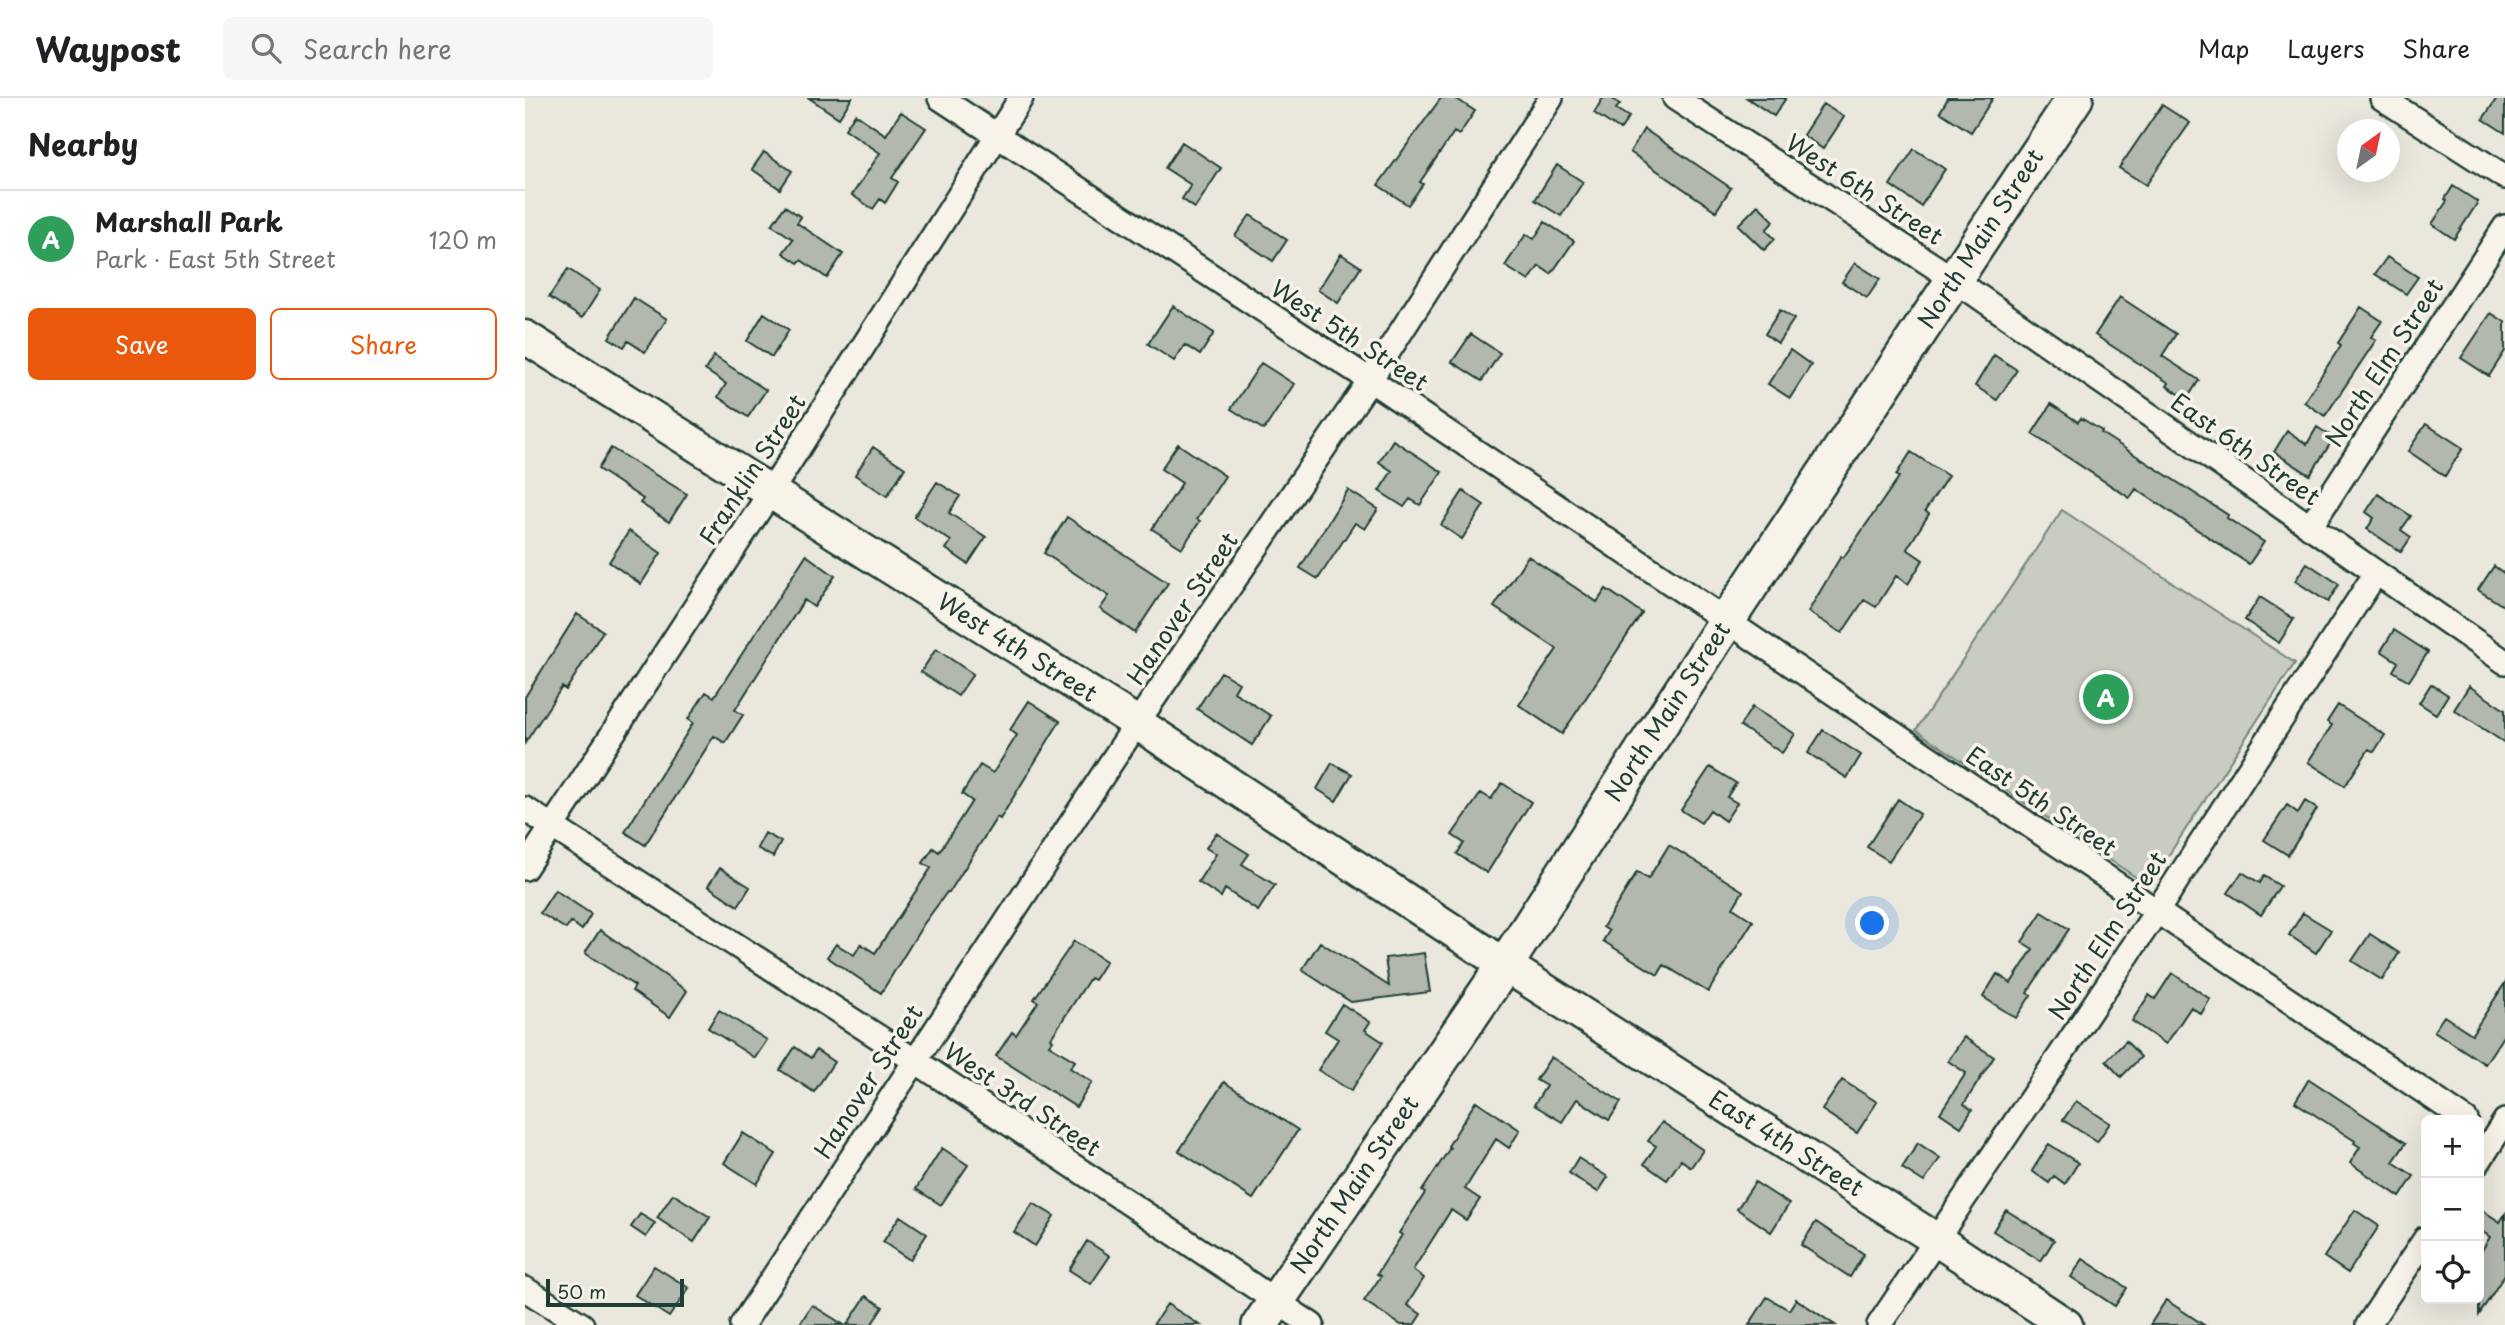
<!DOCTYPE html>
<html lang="en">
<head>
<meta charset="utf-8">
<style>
  body { margin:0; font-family:"Playpen Sans",sans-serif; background:#f6f6f6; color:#202124 }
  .controls { position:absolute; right:21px; bottom:21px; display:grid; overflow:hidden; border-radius:10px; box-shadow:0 7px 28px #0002 }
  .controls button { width:63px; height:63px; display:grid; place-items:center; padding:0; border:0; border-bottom:2px solid #e0e0e0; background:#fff; color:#202124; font:35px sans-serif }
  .compass { position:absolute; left:1812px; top:21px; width:63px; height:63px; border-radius:50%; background:#fff; box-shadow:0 7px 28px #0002; rotate:33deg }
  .scale { position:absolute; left:21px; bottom:18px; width:138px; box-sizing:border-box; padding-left:7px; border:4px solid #1f3d34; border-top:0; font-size:19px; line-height:24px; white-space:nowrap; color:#1f3d34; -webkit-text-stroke:5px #f7f3e8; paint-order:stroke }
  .you { position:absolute; left:1348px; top:826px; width:24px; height:24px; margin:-18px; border:5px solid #fff; border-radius:50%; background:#1a73e8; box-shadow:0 0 0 10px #1a73e833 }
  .badge { display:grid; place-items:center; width:46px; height:46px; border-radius:50%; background:#ea580c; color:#fff; font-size:23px; font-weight:700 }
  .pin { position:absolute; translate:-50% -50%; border:4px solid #fff; box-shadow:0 2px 7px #0006 }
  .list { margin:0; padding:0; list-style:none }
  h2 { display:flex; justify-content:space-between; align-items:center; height:91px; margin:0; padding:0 28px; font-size:30px }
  h2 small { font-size:23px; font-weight:400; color:#757577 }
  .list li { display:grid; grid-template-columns:46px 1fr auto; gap:21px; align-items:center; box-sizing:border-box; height:98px; padding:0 28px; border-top:2px solid #e0e0e0 }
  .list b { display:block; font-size:26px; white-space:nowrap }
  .list p { margin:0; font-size:23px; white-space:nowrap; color:#757577 }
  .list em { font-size:23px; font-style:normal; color:#757577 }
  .actions { display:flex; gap:14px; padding:21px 28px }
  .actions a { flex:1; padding:16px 0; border:2px solid #ea580c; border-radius:10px; text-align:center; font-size:24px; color:#ea580c }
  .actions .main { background:#ea580c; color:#fff }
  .icon { flex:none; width:38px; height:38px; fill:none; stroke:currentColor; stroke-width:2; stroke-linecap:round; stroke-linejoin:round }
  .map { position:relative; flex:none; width:1980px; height:1227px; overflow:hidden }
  header { display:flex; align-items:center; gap:42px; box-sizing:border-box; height:98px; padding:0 35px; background:#fff; border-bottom:2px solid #e0e0e0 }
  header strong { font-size:33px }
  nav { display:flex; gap:38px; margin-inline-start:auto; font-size:24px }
  .search { width:490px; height:63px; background:#f6f6f6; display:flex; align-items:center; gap:18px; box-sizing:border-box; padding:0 24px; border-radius:10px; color:#757577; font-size:26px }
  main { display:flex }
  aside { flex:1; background:#fff }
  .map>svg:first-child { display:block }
</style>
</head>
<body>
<header>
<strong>Waypost</strong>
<div class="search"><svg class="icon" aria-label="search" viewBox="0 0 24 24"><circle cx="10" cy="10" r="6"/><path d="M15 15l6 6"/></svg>Search here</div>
<nav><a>Map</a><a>Layers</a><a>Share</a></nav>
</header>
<main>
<aside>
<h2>Nearby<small></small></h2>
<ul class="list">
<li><span class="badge" style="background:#2e9e5b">A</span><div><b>Marshall Park</b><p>Park · East 5th Street</p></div><em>120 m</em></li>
</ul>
<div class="actions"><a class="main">Save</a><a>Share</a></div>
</aside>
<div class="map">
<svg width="1980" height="1227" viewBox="0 0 1980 1227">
  <rect width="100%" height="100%" fill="#eae8dd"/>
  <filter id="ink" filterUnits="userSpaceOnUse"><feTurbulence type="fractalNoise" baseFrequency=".0143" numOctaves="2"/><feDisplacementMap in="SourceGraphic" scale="14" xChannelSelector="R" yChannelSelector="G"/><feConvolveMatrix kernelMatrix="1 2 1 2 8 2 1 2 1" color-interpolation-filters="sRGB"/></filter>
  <g filter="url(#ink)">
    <path fill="#c8ccc1" stroke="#74847a" stroke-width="2" d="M1537,412L1770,565L1626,784H1618L1391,632Z"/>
    <path fill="#b2b8ae" stroke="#1f3d34" stroke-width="2" d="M284,0H327L314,20Z
      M916,0H930L950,13L934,37L929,34L895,84L898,86L883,107L853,87Z
      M1078,0H1086L1095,6L1091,11L1104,19L1095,32L1069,15Z
      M1222,0H1261L1249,18Z
      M1423,0H1468L1446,34L1415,14Z
      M1972,0H1980V35L1958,21Z
      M1298,6L1319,19L1298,51L1278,37Z
      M1637,7L1665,25L1621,87L1594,70Z
      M376,14L401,30L367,80L373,84L360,105L355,101L348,111L327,97L355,55L320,31L330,16L361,37Z
      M1119,31L1206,90L1191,113L1105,54Z
      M657,44L696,70L670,110L657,101L666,87L640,70Z
      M1389,51L1420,71L1396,108L1365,87Z
      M239,54L267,73L255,91L227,71Z
      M1032,67L1058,84L1036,118L1010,102Z
      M1928,88L1953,104L1929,141L1907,126L1922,103L1920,101Z
      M1233,107L1249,123L1241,132L1250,141L1239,152L1213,127Z
      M260,108L276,119L272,125L318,156L302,180L276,162L273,165L258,155L268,141L247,127Z
      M725,117L762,142L748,163L710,138Z
      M1020,124L1049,143L1026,176L1014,168L1004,183L980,168L1001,136L1009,141Z
      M816,156L836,169L813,205L793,192Z
      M1862,159L1893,179L1881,196L1850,176Z
      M1330,165L1355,181L1342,200L1317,184Z
      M43,171L75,192L57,220L24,199Z
      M1595,199L1651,236L1637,258L1674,282L1662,301L1642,288L1644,285L1570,237Z
      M109,200L142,221L120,254L103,243L99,249L84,240Z
      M648,208L689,235L675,257L660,247L649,263L623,246Z
      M1836,209L1857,223L1846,239L1851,242L1800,318L1779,304L1816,247L1813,245Z
      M1255,212L1269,221L1253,245L1240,236Z
      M239,215L264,232L247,259L222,243Z
      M1966,215L1980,224V253L1964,278L1936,260Z
      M946,236L975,255L957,283L927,264Z
      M1265,252L1286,267L1265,300L1243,286Z
      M1469,257L1492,272L1472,302L1450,288Z
      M189,258L241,292L223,319L193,299L201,286L180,272Z
      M736,265L769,286L739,332L706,311Z
      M1526,306L1553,324L1556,320L1577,333L1576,335L1703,417L1702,420L1739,444L1724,466L1611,391L1605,400L1507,336Z
      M1901,326L1938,350L1920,378L1883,353Z
      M1792,329L1809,340L1785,377L1749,354L1762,333L1782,346Z
      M868,342L917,374L895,407L885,401L879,409L854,393L867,373L854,364Z
      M653,346L700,378L672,421L675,423L657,450L627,431L657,385L636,371Z
      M348,349L380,370L362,398L330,377Z
      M86,350L162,396L144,424L115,405L118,401L73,371Z
      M1386,354L1423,378L1400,413L1404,416L1382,451L1398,462L1383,486L1371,478L1351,509L1339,502L1317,535L1283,514L1316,458L1318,460L1374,379L1371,377Z
      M412,384L435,398L424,415L461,439L443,466L421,451L426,443L389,419Z
      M823,392L853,411L840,431L830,425L793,481L775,470Z
      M938,393L959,407L937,441L916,427Z
      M1853,396L1886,418L1876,432L1886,439L1876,454L1842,431L1849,420L1841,414Z
      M542,419L643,485L610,535L575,511L584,498L519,455Z
      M104,433L136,455L116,486L84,464Z
      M281,457L310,478L289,509L279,502L210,612L218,617L200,645L189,638L120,747L100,734L168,625L163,621L181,594L189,599Z
      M1003,458L1072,504L1081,491L1117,515L1037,636L994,607L1032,551L969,509Z
      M1782,465L1814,486L1803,504L1770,483Z
      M1969,468L1980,476V509L1953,492Z
      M1735,499L1769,521L1754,545L1720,522Z
      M52,516L78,533L41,592L37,589L0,645V599Z
      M1869,532L1903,554L1884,583L1868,573L1873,564L1856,553Z
      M411,551L448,576L433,598L396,574Z
      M696,574L714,585L709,594L746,618L727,647L672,611Z
      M1906,586L1923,597L1911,616L1894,605Z
      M1944,588L1980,612V645L1929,612Z
      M504,603L535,623L475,721L472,719L424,795L422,794L398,827L356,895L302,859L311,846L329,857L336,846L350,855L406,770L398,765L408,750L414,754L447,703L437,696L455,667L468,675L492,637L485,632Z
      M1813,607L1860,637L1849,654L1844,651L1820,688L1783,664L1807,627L1802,624Z
      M1227,609L1270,636L1257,655L1215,628Z
      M1298,632L1336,657L1322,680L1283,655Z
      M807,665L827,676L811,703L792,691Z
      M1185,669L1211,685L1202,699L1212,705L1200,723L1185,712L1176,725L1156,712Z
      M977,685L1006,704L962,775L932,756L939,745L927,737L956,695L966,701Z
      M1373,701L1395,716L1364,763L1342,749Z
      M1780,703L1792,711L1763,757L1739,742L1762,707L1773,715Z
      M240,735L256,744L248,759L232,750Z
      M691,735L724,756L717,766L750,787L733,813L700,791L696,799L673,784L691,756L681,750Z
      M1144,747L1218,793L1208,810L1228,823L1183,894L1139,867L1133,877L1078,843L1084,833L1078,829L1112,774L1123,781Z
      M195,770L225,789L213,808L183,788Z
      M1717,774L1735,785L1739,778L1755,788L1736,817L1703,795Z
      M30,792L66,816L57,832L46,824L41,831L15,815Z
      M1517,814L1544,831L1502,895L1506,897L1491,920L1458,899L1472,876L1486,885L1508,851L1497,844Z
      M1778,815L1806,832L1791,855L1764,837Z
      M75,832L162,893L145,919L107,893L110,888L60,855Z
      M1845,836L1874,855L1857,882L1827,863Z
      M549,843L581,863L569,882L565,880L526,940L528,942L524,947L550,963L545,970L567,984L551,1009L471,958L487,934L491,937L513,904L509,901Z
      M795,844L864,888L860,860L899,855L905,894L826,904L777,872Z
      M1647,875L1685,901L1676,916L1666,909L1641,946L1607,923L1624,897L1630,901Z
      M1980,885V935L1960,966L1909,933L1919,918L1947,936Z
      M817,906L845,924L840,932L858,944L826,993L793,972L813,941L800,933Z
      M194,912L242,942L230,960L183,930Z
      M1439,939L1469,959L1439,1006L1447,1012L1436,1029L1415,1015L1441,975L1423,963Z
      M1601,943L1616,959L1596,979L1581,963Z
      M270,949L286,960L291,952L309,964L289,994L255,972Z
      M1026,959L1096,1004L1084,1022L1052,1001L1037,1024L1009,1007L1021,988L1011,982Z
      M1784,981L1881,1045L1868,1064L1889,1078L1875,1099L1825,1065L1835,1049L1829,1045L1830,1043L1770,1004Z
      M1317,982L1352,1004L1332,1035L1297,1012Z
      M699,984L773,1032L728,1101L654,1053Z
      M951,1003L995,1032L984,1050L971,1041L940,1091L955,1101L941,1122L926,1112L888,1172L899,1180L882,1207L896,1216L889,1227H876L839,1203L856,1178L852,1176L877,1137L874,1135L900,1095L897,1093L925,1050L923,1048Z
      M1551,1003L1585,1025L1572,1044L1538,1022Z
      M1137,1024L1178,1052L1166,1069L1156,1062L1142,1082L1119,1066L1131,1048L1123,1043Z
      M218,1035L251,1056L232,1086L199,1065Z
      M1393,1045L1415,1060L1399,1084L1377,1070Z
      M1524,1046L1553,1065L1540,1086L1529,1078L1524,1085L1507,1073Z
      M417,1050L443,1067L416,1107L391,1091Z
      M1053,1060L1083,1079L1073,1094L1044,1075Z
      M1230,1084L1264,1106L1246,1134L1212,1111Z
      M148,1096L185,1119L169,1144L132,1120Z
      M508,1105L529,1118L510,1148L489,1134Z
      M1954,1110L1975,1124L1980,1116V1176L1954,1217V1157L1965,1139L1954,1131Z
      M1481,1112L1529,1142L1516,1163L1468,1133Z
      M1830,1112L1854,1128L1823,1175L1799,1159Z
      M115,1116L130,1125L121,1139L106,1129Z
      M375,1118L402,1136L385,1162L358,1144Z
      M1291,1124L1339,1156L1325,1179L1276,1147Z
      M562,1143L585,1158L566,1186L544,1172Z
      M1558,1161L1602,1190L1590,1208L1546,1179Z
      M129,1168L164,1190L144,1219L110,1197Z
      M341,1198L358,1209L346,1227H322Z
      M1242,1199L1264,1212L1271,1201L1310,1227H1224Z
      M1641,1202L1679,1227H1625Z
      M642,1206L675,1227H628Z
      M287,1207L319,1227H274Z"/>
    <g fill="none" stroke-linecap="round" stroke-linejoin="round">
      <g stroke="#1f3d34" stroke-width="28">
        <path id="street" d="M415,0L845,282L1941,1022
          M1150,0L1430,182L1980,564
          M1857,0L1980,79
          M1785,429L1980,129
          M0,711L389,962L787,1227
          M0,770L245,395L496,0
          M1954,1063L1980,1023
          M0,1191L57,1227
          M217,1227L612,625L845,282L1026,0
          M1354,1227L1632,813L1851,475
          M1843,1227L1901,1140"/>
      </g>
      <g stroke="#1f3d34" stroke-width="37">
        <path id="secondary" d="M0,239L612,625L980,867L1412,1142L1541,1227"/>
      </g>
      <g stroke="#1f3d34" stroke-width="40">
        <path id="primary" d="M735,1227L980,867L1201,524L1550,0"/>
      </g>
      <use href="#street" stroke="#f7f3e8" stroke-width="23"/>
      <use href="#secondary" stroke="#f7f3e8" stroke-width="32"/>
      <use href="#primary" stroke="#f7f3e8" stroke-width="35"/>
    </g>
  </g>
  <g text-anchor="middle" stroke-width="7" stroke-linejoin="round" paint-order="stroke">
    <g font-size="24" fill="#1f3d34" stroke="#f7f3e8">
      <text transform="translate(1339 92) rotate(33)" y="8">West 6th Street</text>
      <text transform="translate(1456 141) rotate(-57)" y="8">North Main Street</text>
      <text transform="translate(824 238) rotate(33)" y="8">West 5th Street</text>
      <text transform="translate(1860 265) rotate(-57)" y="8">North Elm Street</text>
      <text transform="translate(1720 352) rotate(35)" y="8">East 6th Street</text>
      <text transform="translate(228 372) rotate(-57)" y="8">Franklin Street</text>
      <text transform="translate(658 511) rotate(-56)" y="8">Hanover Street</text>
      <text transform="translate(492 550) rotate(32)" y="8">West 4th Street</text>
      <text transform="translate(1143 614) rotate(-57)" y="8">North Main Street</text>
      <text transform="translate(1516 704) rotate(34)" y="8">East 5th Street</text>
      <text transform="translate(1583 838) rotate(-57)" y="8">North Elm Street</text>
      <text transform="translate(344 984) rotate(-57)" y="8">Hanover Street</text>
      <text transform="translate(497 1002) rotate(34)" y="8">West 3rd Street</text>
      <text transform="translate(1261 1046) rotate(32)" y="8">East 4th Street</text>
      <text transform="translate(830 1087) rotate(-56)" y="8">North Main Street</text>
    </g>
  </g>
</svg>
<div class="controls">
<button>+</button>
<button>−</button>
<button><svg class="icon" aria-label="locate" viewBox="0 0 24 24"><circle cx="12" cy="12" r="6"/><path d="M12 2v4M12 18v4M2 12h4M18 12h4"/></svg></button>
</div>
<svg class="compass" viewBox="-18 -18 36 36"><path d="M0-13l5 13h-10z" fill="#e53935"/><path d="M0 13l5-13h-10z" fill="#757577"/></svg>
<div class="scale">50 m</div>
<div class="you"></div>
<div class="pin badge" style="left:1581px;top:599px;background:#2e9e5b">A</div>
</div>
</main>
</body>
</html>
